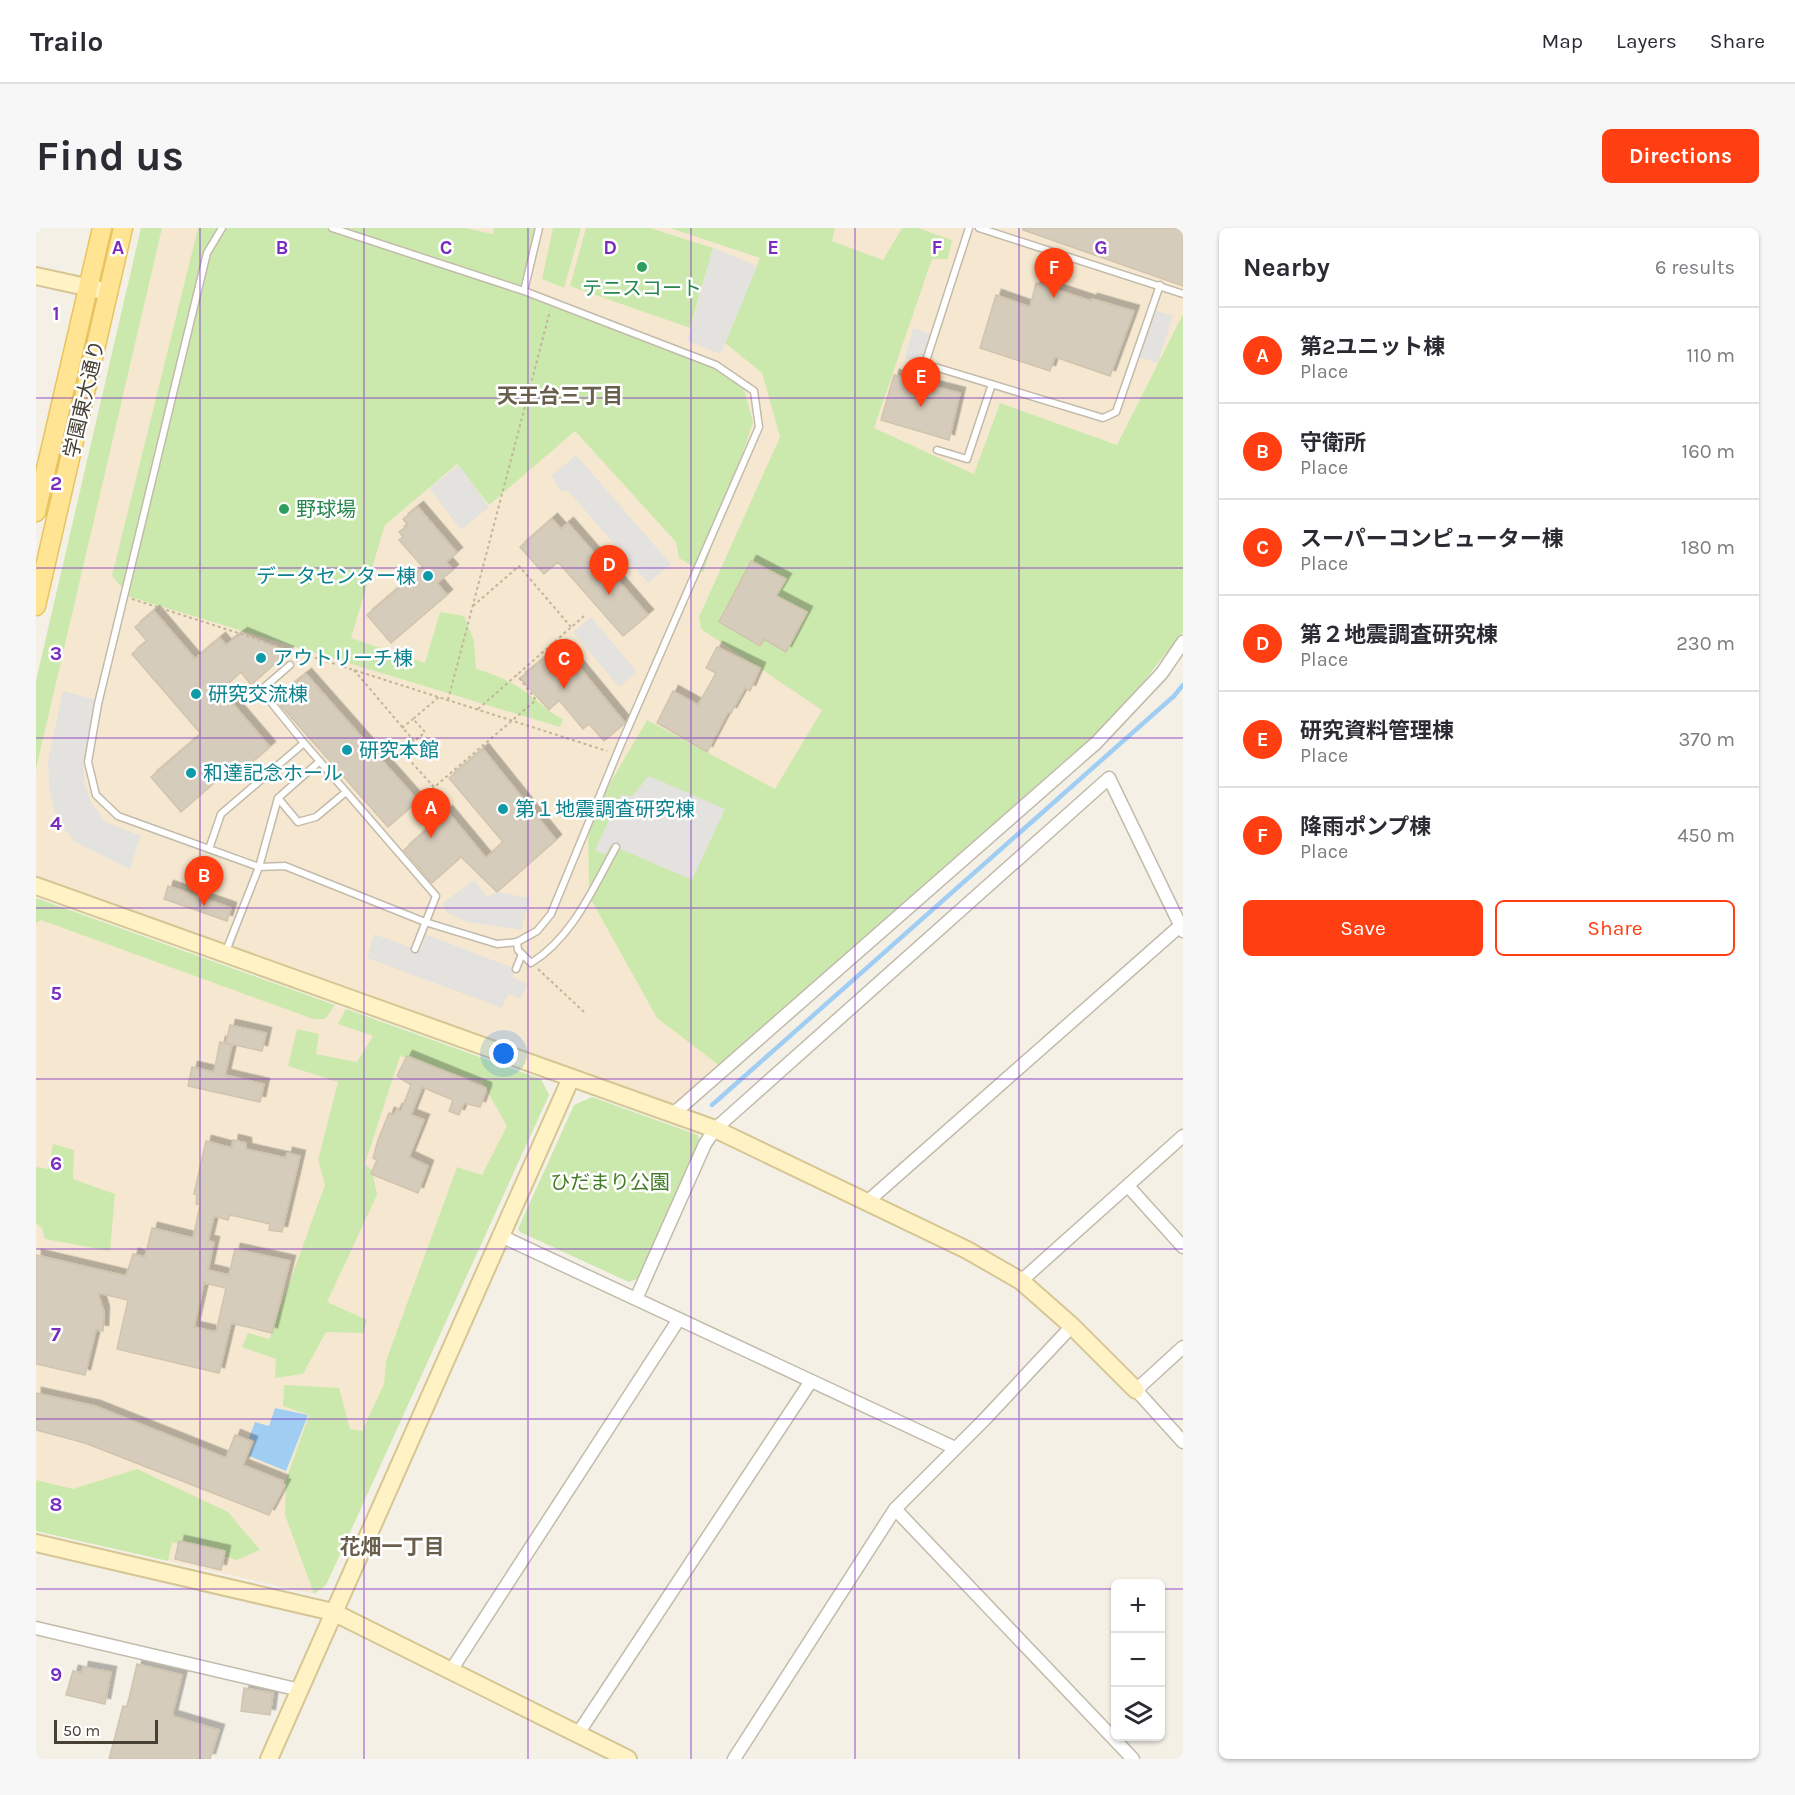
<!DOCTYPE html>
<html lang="en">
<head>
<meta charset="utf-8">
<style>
  body { margin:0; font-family:Karla,"Noto Sans JP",sans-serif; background:#f7f7f7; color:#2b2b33 }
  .controls { position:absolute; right:18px; bottom:18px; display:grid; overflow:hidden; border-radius:9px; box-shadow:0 2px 4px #0004 }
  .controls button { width:54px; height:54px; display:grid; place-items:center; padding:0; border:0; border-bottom:2px solid #e1e1e2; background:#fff; color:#2b2b33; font:30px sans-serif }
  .scale { position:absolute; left:18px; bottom:15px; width:104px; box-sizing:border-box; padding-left:6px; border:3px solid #474035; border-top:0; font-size:16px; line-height:21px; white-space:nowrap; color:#474035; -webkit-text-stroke:4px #fff; paint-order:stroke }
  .you { position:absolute; left:468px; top:826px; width:21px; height:21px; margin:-15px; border:4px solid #fff; border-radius:50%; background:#1a73e8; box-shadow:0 0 0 9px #1a73e833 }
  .badge { display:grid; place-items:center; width:39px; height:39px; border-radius:50%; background:#ff3e12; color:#fff; font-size:20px; font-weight:700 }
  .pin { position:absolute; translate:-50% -50px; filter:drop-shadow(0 2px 3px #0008) }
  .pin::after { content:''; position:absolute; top:32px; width:21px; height:18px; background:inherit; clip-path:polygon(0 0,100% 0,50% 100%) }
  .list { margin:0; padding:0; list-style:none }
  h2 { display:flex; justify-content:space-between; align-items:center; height:78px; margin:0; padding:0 24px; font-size:26px }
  h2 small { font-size:20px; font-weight:400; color:#7c7c81 }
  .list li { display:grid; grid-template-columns:39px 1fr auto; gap:18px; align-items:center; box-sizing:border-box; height:96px; padding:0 24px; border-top:2px solid #e1e1e2 }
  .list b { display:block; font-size:22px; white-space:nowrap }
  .list p { margin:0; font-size:20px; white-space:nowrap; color:#7c7c81 }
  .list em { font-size:20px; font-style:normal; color:#7c7c81 }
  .actions { display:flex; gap:12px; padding:18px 24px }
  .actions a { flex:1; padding:14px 0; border:2px solid #ff3e12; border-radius:9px; text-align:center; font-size:21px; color:#ff3e12 }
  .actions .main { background:#ff3e12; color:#fff }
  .icon { flex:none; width:33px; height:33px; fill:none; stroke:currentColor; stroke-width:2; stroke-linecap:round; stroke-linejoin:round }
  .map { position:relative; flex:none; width:1147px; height:1531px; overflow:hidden; border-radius:9px }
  header { display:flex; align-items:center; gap:36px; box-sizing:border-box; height:84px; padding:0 30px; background:#fff; border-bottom:2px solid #e1e1e2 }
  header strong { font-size:28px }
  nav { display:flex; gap:33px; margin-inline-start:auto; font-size:21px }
  .intro { display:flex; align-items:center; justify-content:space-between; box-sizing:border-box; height:144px; padding:0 36px }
  h1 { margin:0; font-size:42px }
  .button { padding:15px 27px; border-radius:9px; background:#ff3e12; color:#fff; font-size:21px; font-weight:700 }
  main { display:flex; gap:36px; padding:0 36px }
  aside { flex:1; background:#fff; border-radius:9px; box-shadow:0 2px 4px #0004 }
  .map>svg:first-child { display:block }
</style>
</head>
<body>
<header>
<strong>Trailo</strong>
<nav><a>Map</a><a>Layers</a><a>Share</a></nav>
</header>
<div class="intro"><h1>Find us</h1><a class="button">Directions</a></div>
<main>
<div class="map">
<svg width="1147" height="1531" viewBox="0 0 1147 1531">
  <defs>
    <filter id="shadow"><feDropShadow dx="5.5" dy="-5.5" stdDeviation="0" flood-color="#0004"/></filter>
  </defs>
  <rect width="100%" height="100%" fill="#f4f0e6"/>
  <path fill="#f6e8d0" d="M105,0H1147V404L1068,499L643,874L630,876L0,648V453Z
    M0,670L505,851L513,867L290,1357L278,1366L0,1303Z"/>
  <path fill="#cce9ad" d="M105,0H126L0,541V453Z
    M162,0H429L457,6L458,0H502L485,56L521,80L686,139L707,158L717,194L667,345L643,330L640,314L539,203L453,277L421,236L349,297L315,410L389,435L404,384L428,388L438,413L440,441C462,447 483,457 500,472C510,480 515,486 527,491L524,499L94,369L76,348Z
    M517,0H545L528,60L506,51Z
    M550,0H614L677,20L654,100L534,58Z
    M634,0H799L796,13L847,32L866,0H882L916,12L912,31H896L838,200L938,246L964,175L1081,217L1147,86V404L1085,482L1068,499L684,838L621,790L553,668L552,593L611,492L739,561L786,482L665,401L663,389L744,209L726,145L689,115L724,30Z
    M0,670L299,777L289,791H277L5,692L0,695Z
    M310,781L505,851L513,867L290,1357L278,1366L249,1287L250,1252L273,1187L247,1178L248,1157L303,1160L314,1201L326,1203L348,1156L350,1133L421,939L446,947L471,898L446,854L364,828L329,936L336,942L341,967L291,1074L331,1092L327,1105L290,1104L267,1146L239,1150L240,1131L206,1119L212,1105L233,1111L289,957L282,932L302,854L252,838L261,801L283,806L280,826L321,834L337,808L302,796Z
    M556,869L662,907L664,917L601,1051L593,1054L484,1004L482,1001L538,877Z
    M17,916L38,922L37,951L79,966L74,1023L9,1011L6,1000L0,995V939L12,941Z
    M101,1241L192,1284L224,1322L201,1332L136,1314L132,1333L0,1303V1252L37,1261Z"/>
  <path fill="#e4e2de" d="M677,20L721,38L685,126L651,113Z
    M1118,82L1137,88L1122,135L1103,129Z
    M877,100L894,106L886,135L869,130Z
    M540,227L635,336L612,355L532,263H525L515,248Z
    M423,237L453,279L425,302L393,260Z
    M555,389L601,444L583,459L537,404Z
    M27,463L61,472L47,536L49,556L55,575L70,594L105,608L94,641L39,614L25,597L18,582L13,559L12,533Z
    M613,548L689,581L656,652L575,617L569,627L559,622L585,567L596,568Z
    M438,652L451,669L461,664L494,670L485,702L431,694L410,684L407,675Z
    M338,706L385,723L389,706L480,741L476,749L491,756L485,771L472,766L466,780L331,730Z"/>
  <path fill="#a0cef3" d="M239,1180L272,1187L250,1243L213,1228L219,1213L213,1210L219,1194L233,1198Z"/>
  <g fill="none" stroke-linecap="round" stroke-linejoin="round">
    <path stroke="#a0cef3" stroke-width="4.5" d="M676,877L1138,468L1147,457"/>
  </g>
  <path fill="#d6ccbb" stroke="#d1c4ae" stroke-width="1.5" fill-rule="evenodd" filter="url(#shadow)" d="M987,0H1147V58L987,2Z
    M1000,55L1055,73L1056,71L1098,83L1074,148L1019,129L1014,143L944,120L960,67L994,79Z
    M858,147L879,153L882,159L889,156L924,165L913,212L845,192Z
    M382,279L421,325L410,334L417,342L401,355L411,367L355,415L331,387L387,339L363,312L367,309L363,304L372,297L367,291Z
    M516,291L525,301L532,295L612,387L587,408L522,334L508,346L484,319Z
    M715,333L750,351L740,368L771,384L750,424L728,411L724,418L683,394Z
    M118,383L159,431L184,410L190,417L206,405L252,424L215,457L205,444L185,462L234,519L201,547L195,540L145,584L115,549L165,506L96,426L111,413L99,399Z
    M525,417L589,495L568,513L553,496L547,501L523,472L513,482L484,450Z
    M681,419L724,440L714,463L709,460L695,485L692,484L671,524L621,495L637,463L662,477L680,445L670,440Z
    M270,446L382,573L352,599L239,471Z
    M447,521L520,612L461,664L425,629L396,655L368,622L411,583L450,630L467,614L413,550Z
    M132,658L195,680L191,693L128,671Z
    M194,797L230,805L226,823L190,815Z
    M184,814L196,817L189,847L228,856L224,874L152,858L156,839L178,844Z
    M371,828L450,860V863L444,879L428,875L423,887L413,883L417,872L386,859L375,887L388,892L373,929L392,938L382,965L335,946L341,932L337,930L342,912L353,885L358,887L361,881L365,883L375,857L361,848Z
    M197,912L210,915V921L250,930L251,925L264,928L246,1004L233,1002L234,996L194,987L192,992L178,988L172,1013L178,1014L172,1042L193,1047L199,1021L254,1033L236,1105L195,1095L183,1145L81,1121L92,1072L62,1065L68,1084L67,1103L60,1102L49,1147L0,1136V1027L90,1048L97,1026L109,1029L116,1000L157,1010L164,977L160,976L161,967L158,966L170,913L196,920ZM168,1055L190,1060L180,1104L158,1099Z
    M0,1165L59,1178L190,1230L199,1207L216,1214L207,1237L247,1253L246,1256L249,1257L233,1287L49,1215L0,1202Z
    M143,1313L189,1323L185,1342L139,1331Z
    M101,1436L146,1447L136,1488L183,1502L174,1531H73L87,1478L91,1479Z
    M47,1439L75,1444L69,1476L30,1467L37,1443L46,1445Z
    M208,1460L237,1465L234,1487L205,1483Z"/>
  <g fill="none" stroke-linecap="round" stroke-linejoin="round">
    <g stroke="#c2bbab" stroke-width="9">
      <path id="lane" d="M186,0L171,25L62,476L52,534L60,567L82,588L223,639L249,638L389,694L461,716L481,714L501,703L515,686L585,516L723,199L718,163L680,137L488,63L296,0
        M933,0L889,136L1067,190L1080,184L1124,57
        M943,0L1147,66
        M488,63L503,0
        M884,154L889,136
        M901,222L931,231L956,156
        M254,437L225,462L268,515
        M242,570L262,594L280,589L310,564
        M173,621L185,586L268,515L400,668L379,721
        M481,714L482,722L495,735C537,709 557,660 580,619
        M190,723L223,639L242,570L284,533
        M480,741L486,726"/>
    </g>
    <g stroke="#c2bbab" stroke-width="15">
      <path id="street" d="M637,886L1060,515L1126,445L1147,414
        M1092,958L1147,1019
        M831,974L1144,698
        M467,1009L919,1220
        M985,1053L1147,908
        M600,1071L669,916L679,901L1073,550L1147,703
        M1147,1119L1100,1162L1147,1214
        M859,1281L1097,1531
        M0,1400L264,1462
        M414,1444L643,1091
        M541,1507L775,1153
        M698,1531L859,1281L948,1192L1036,1098"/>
    </g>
    <g stroke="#d6c694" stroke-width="20">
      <path id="secondary" d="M0,48L73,64
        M0,658L679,901L931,1022L985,1053L1036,1098L1100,1162
        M0,1315L297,1384L592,1531
        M233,1531L535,850"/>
    </g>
    <g stroke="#e8c460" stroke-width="21">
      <path id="primary" d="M0,284L66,0
        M0,378L87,0"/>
    </g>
    <path stroke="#c2b599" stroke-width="2" stroke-dasharray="3 3" stroke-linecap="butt" d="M96,371L571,523
      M437,378L483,338L535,399
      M318,442L378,513
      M412,472L514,83
      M442,481L548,388
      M366,500L377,491
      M398,559L366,524L389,504L377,491L403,469
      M382,573L500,472L481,447
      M502,741L548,784"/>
    <use href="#lane" stroke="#fff" stroke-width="6"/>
    <use href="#street" stroke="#fff" stroke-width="12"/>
    <use href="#secondary" stroke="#fff3c5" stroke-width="16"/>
    <use href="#primary" stroke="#ffe494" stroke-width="18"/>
  </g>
  <path fill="none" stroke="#7b2cbf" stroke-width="1.5" stroke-opacity="0.55" d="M164,0V1531M328,0V1531M492,0V1531M655,0V1531M819,0V1531M983,0V1531M0,170H1147M0,340H1147M0,510H1147M0,680H1147M0,851H1147M0,1021H1147M0,1191H1147M0,1361H1080M1124,1361H1147"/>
  <g fill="#2e9e5b" stroke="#fff" stroke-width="2">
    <circle cx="606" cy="39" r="6"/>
    <circle cx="248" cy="281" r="6"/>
  </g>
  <g fill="#0f9aa8" stroke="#fff" stroke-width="2">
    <circle cx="392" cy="348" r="6"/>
    <circle cx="225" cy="430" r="6"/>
    <circle cx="160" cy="466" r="6"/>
    <circle cx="311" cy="522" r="6"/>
    <circle cx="155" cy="545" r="6"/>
    <circle cx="467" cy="581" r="6"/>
  </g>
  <g text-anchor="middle" stroke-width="5" stroke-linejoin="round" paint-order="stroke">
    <g font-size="20" fill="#27864d" stroke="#fff">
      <text x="606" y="67">テニスコート</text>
      <text x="260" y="288" text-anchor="start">野球場</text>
    </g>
    <g font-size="20" fill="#474035" stroke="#fff">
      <text transform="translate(48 171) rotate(-77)" y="7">学園東大通り</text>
    </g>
    <g font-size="20" fill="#0d838f" stroke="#fff" text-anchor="start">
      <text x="380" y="355" text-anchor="end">データセンター棟</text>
      <text x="237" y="437">アウトリーチ棟</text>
      <text x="172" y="473">研究交流棟</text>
      <text x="323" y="529">研究本館</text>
      <text x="167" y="552">和達記念ホール</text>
      <text x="479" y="588">第１地震調査研究棟</text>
    </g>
    <g font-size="20" fill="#437b26" stroke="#fff">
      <text x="574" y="961">ひだまり公園</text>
    </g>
    <g font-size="21" font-weight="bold" fill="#6a5f4c" stroke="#fff">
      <text x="524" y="175">天王台三丁目</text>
      <text x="356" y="1326">花畑一丁目</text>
    </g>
  </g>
  <g font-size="20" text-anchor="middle" font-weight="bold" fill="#7b2cbf" stroke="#fff" stroke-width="5" stroke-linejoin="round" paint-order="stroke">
    <text x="82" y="26">A</text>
    <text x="246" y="26">B</text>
    <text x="410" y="26">C</text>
    <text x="574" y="26">D</text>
    <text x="737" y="26">E</text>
    <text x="901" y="26">F</text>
    <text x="1065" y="26">G</text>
    <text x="20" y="92">1</text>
    <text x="20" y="262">2</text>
    <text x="20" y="432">3</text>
    <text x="20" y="602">4</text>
    <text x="20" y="772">5</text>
    <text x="20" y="942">6</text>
    <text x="20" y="1113">7</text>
    <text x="20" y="1283">8</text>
    <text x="20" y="1453">9</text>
  </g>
</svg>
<div class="controls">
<button>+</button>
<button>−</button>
<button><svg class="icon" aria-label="layers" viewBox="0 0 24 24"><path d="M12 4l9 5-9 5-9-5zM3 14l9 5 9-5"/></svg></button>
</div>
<div class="scale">50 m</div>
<div class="you"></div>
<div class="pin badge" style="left:395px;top:610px">A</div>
<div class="pin badge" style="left:168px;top:678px">B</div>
<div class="pin badge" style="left:528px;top:461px">C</div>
<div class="pin badge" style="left:573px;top:367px">D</div>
<div class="pin badge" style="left:885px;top:179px">E</div>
<div class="pin badge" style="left:1018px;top:70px">F</div>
</div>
<aside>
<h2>Nearby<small>6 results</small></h2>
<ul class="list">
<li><span class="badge">A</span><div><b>第2ユニット棟</b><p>Place</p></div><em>110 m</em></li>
<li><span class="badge">B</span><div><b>守衛所</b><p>Place</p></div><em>160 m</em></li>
<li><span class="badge">C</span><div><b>スーパーコンピューター棟</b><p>Place</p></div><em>180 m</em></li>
<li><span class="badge">D</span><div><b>第２地震調査研究棟</b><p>Place</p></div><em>230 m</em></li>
<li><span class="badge">E</span><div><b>研究資料管理棟</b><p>Place</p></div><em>370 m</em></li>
<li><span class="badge">F</span><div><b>降雨ポンプ棟</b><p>Place</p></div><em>450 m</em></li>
</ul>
<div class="actions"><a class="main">Save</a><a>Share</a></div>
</aside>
</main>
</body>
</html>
